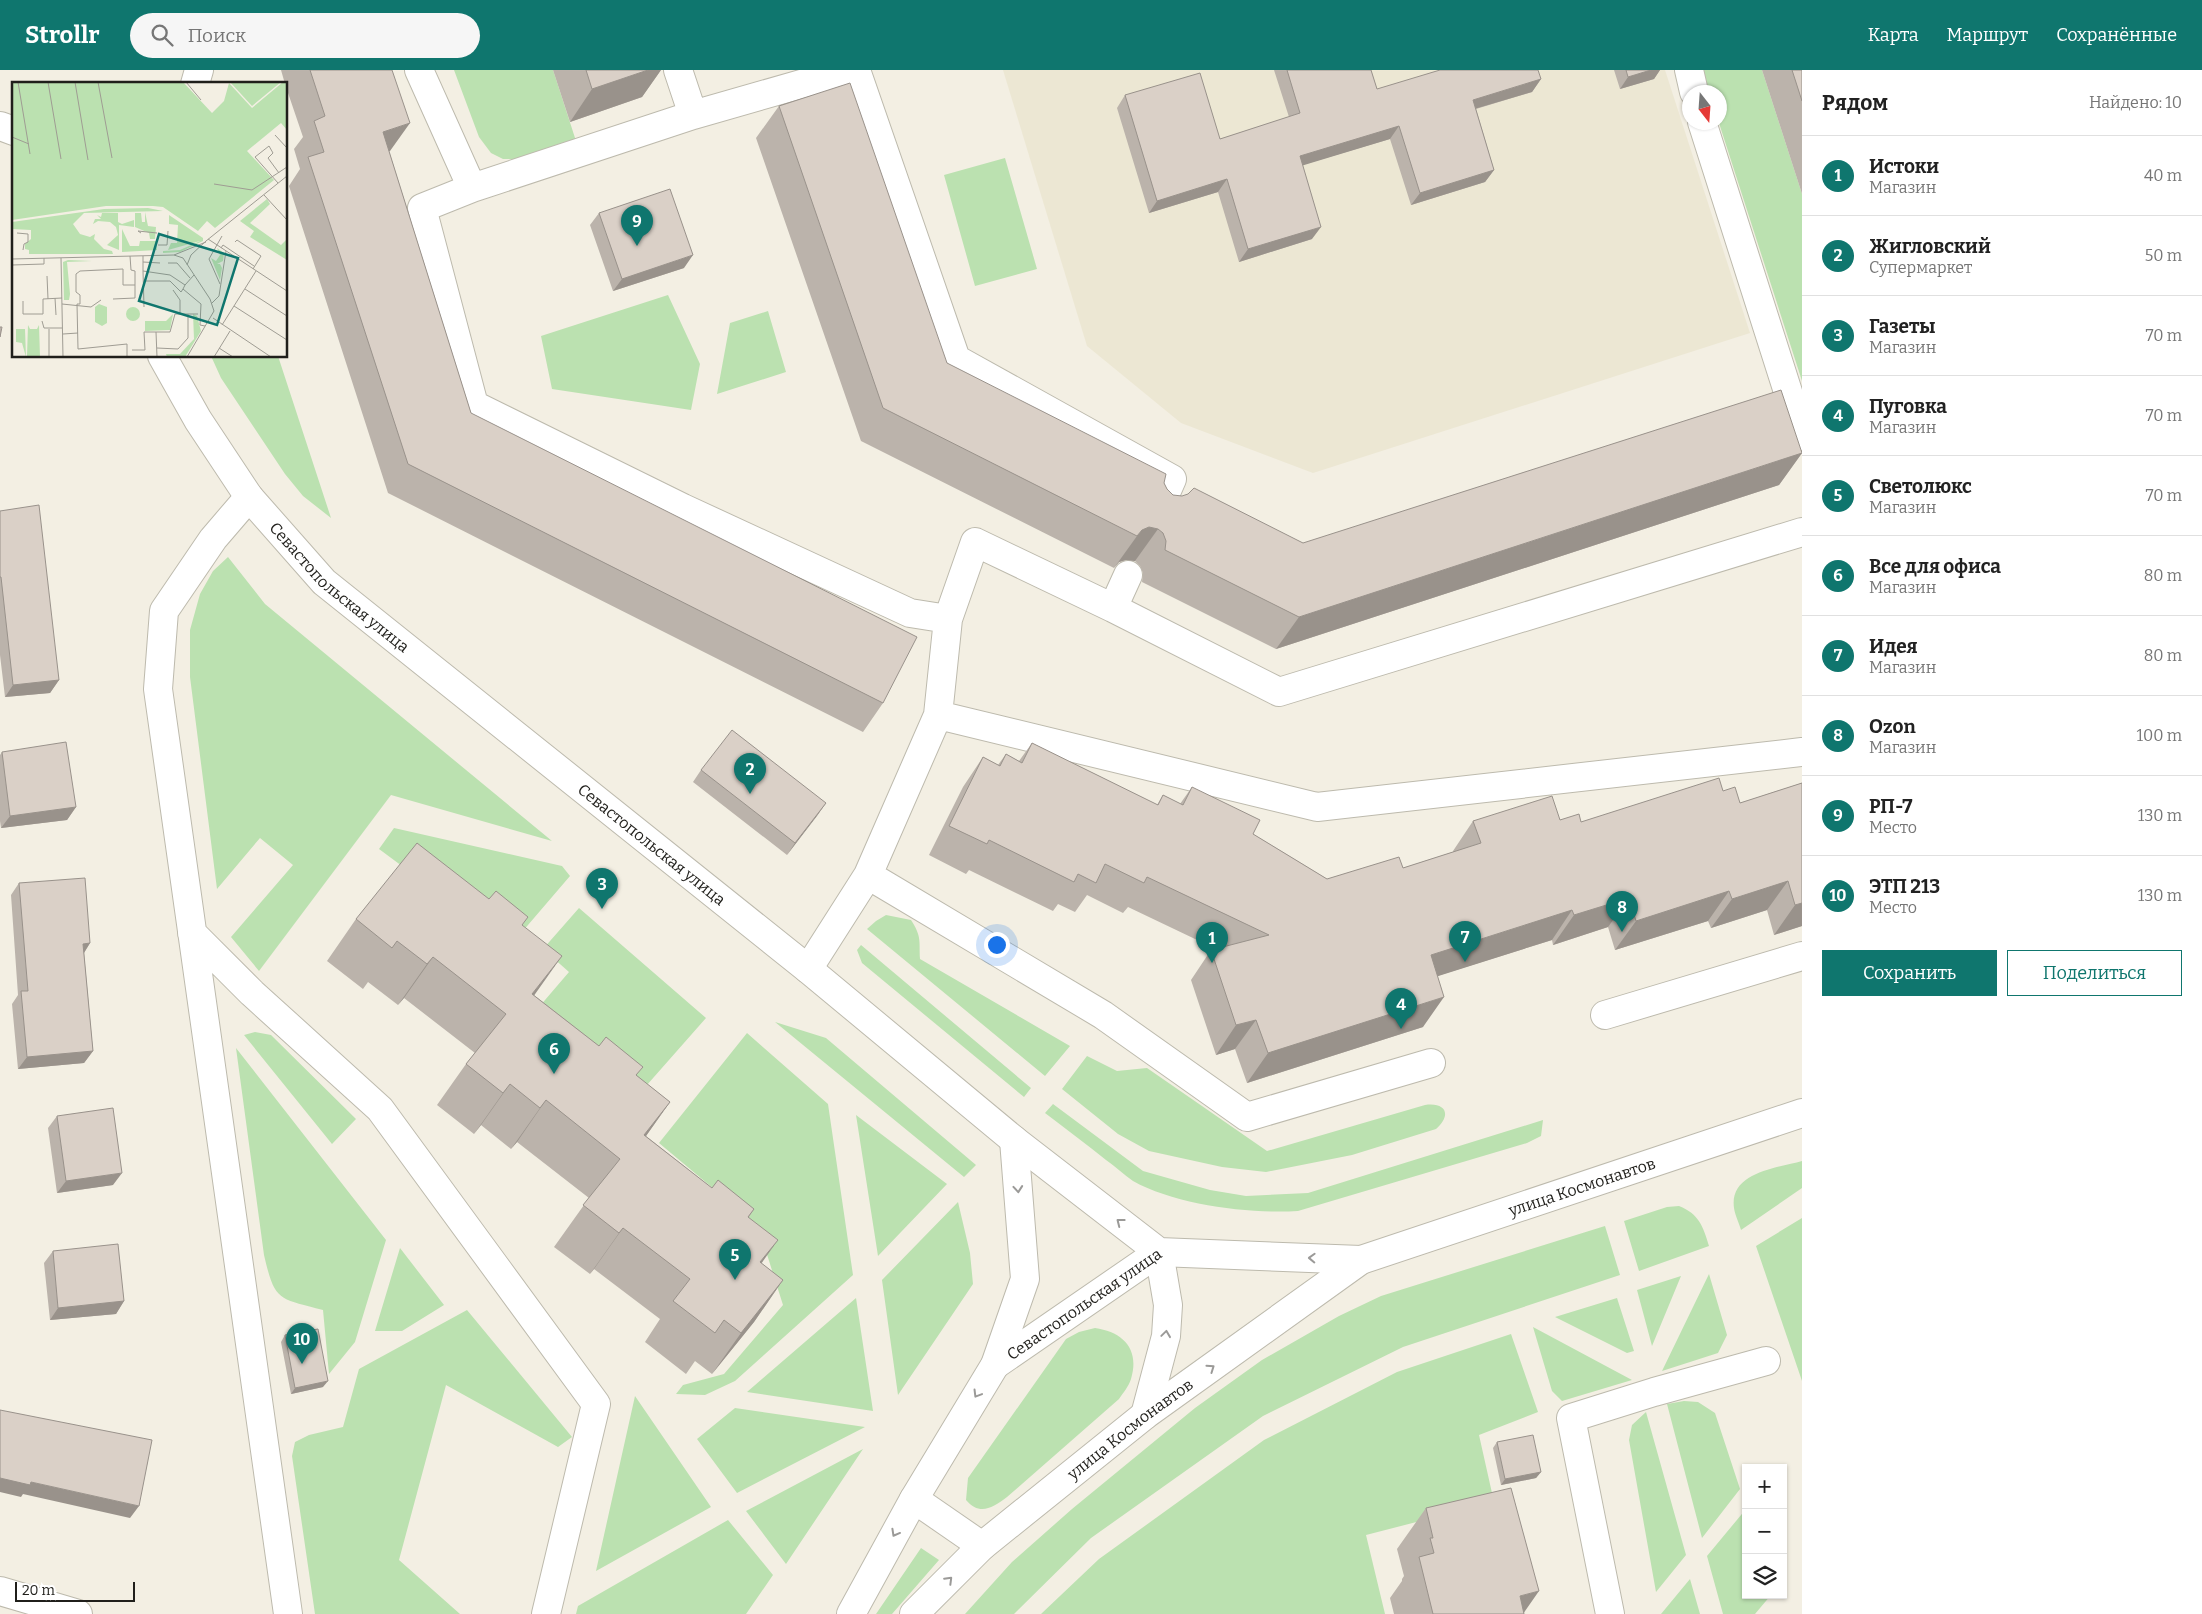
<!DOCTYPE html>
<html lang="ru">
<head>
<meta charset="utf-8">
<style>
  body { margin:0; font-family:Bitter,serif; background:#f6f6f6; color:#222 }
  .controls { position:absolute; right:15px; bottom:15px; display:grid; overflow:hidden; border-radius:0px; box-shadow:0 1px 4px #0004 }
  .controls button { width:45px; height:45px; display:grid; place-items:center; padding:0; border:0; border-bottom:1px solid #e0e0e0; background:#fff; color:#222; font:25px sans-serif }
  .compass { position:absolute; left:1682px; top:15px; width:45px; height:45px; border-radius:50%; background:#fff; box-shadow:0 1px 4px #0004; rotate:163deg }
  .scale { position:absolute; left:15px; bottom:12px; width:120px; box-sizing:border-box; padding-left:5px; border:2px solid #201f1b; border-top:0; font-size:14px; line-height:18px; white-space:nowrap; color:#201f1b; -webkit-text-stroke:4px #fff; paint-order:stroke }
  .you { position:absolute; left:996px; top:874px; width:18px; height:18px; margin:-12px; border:4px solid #fff; border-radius:50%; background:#1a73e8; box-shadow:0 0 0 8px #1a73e833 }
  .badge { display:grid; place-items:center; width:32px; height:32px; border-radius:50%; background:#0f766e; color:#fff; font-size:16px; font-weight:700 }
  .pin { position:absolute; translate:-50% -41px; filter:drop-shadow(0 1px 2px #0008) }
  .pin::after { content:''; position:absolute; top:26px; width:18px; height:15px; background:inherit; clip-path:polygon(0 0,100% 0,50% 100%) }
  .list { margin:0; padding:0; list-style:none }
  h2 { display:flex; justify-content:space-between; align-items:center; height:65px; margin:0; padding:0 20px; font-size:21px }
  h2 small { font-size:16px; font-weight:400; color:#767676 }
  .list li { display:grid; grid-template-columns:32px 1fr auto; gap:15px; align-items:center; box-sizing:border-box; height:80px; padding:0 20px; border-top:1px solid #e0e0e0 }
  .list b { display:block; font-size:19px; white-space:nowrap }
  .list p { margin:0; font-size:16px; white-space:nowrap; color:#767676 }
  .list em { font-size:16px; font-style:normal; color:#767676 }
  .actions { display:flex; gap:10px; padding:15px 20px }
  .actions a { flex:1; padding:11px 0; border:1px solid #0f766e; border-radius:0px; text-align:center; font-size:18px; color:#0f766e }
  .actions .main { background:#0f766e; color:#fff }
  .icon { flex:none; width:28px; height:28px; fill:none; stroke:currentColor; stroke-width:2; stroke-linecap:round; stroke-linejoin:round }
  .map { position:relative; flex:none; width:1802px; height:1544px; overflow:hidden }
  header { display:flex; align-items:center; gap:30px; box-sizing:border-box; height:70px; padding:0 25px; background:#0f766e; color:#fff }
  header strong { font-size:24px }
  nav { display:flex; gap:28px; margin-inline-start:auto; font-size:18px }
  .search { width:350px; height:45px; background:#f6f6f6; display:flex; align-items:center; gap:12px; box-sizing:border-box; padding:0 18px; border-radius:28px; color:#767676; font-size:19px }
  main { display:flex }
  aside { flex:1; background:#fff }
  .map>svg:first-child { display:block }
</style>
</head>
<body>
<header>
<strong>Strollr</strong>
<div class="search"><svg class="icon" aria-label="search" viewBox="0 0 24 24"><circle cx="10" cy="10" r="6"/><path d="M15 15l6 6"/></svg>Поиск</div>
<nav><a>Карта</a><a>Маршрут</a><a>Сохранённые</a></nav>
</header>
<main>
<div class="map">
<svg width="1802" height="1544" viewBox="0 0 1802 1544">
  <rect width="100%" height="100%" fill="#f3efe3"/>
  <path fill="#ece7d3" d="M1003,0H1665L1750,263L1313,403L1181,353L1087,276Z"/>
  <path fill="#bbe1b0" d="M454,0H553L576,71L518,89H503L491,83L479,67Z
    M1702,0H1762L1802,124V311L1719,53L1720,22H1710Z
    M1005,88L1037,199L975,216L944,105Z
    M668,225L700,294L691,340L552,319L541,266Z
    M768,241L786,302L717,324L730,253Z
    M211,286H278L331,448L303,426L285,404L221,308Z
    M228,487L265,534L552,771L391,725L259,901L231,867L293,795L260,768L217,819L190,607V560L200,524L213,501Z
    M394,758L562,796L570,806L510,876L379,779Z
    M579,838L706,948L639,1024L539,937L569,902L543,879Z
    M886,845L911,850C922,867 919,871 920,889L1070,976L1045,1006L867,859L876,851Z
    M861,875L1031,1018L1024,1027L862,893L857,880Z
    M775,952L826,968L976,1095L964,1107Z
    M255,962L271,965L356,1049L332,1074L244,965Z
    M747,963L828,1034L853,1205L735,1311L705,1325L676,1324L683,1315L724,1304L783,1235L758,1156L659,1073Z
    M236,978L386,1170L355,1272L329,1304L323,1240C278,1228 275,1232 264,1185Z
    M1087,986L1117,1001L1147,998L1267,1081L1425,1035C1446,1032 1452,1045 1436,1059L1352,1085L1266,1102L1222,1097L1149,1081L1118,1064L1062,1019Z
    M1053,1034L1143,1101L1210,1120L1246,1126L1308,1123L1543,1050L1541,1066L1527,1073L1298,1141C1249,1144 1176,1135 1133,1111C1124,1105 1115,1096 1106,1090C1086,1074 1065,1058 1045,1043Z
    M856,1045L947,1114L878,1186Z
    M1802,1091V1118L1741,1160C1739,1153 1735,1145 1734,1138C1729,1102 1778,1098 1802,1091Z
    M958,1132L970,1183L973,1214L898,1325L882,1210Z
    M1679,1136C1699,1144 1703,1156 1709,1176L1639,1201L1624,1151L1667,1137Z
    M1802,1148V1311L1756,1176Z
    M1605,1156L1620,1205L1403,1277L1263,1346L1091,1468L1014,1544H965L1012,1492L1072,1439L1195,1338L1262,1290L1339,1246L1381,1226Z
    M400,1178L444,1235L402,1261H375Z
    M1709,1204L1727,1265L1718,1283L1662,1301Z
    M1681,1206L1652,1276L1637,1220Z
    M856,1228L873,1341L747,1322Z
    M1617,1228L1634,1281L1627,1283L1555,1247Z
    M467,1240L572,1367L558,1377L446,1315L399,1490L460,1544H315L292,1386L295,1372L309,1365L343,1357L359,1299Z
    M1533,1257L1632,1310L1562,1331L1552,1321Z
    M1095,1258C1123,1262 1140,1279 1131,1309C1129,1316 1123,1323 1119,1329L1007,1427C992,1438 980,1446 966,1430L968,1408L1066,1269L1079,1262Z
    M1511,1264L1538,1342L1479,1365L1494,1432L1366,1465L1385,1544H1041L1099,1489L1264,1370L1397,1302Z
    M635,1326L711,1437L596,1501Z
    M1684,1331L1698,1332L1715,1343L1740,1419L1702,1468L1667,1334Z
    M735,1338L865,1357L737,1423L697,1369Z
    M1646,1342L1686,1485L1656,1522L1629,1370L1632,1355Z
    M863,1379L786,1494L746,1441Z
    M1746,1439V1525H1771L1755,1544H1723L1707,1486Z
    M728,1450L773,1505L746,1544H576L578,1536Z
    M921,1478L939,1490L892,1544H876Z
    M1690,1509L1700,1544H1661Z"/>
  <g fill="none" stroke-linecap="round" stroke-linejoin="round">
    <g stroke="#bdbaad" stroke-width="30">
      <path id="minor" d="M419,0L472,118L422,138L474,335L683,438L910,543L948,549L938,645
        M678,0L693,45
        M856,0L956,289L1172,409L1157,443
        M1689,0L1694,22
        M1702,52L1802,366
        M0,56L14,61
        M472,118L693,45L850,0
        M249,427L213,469L164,541L158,619L288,1544
        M1113,538L1128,505
        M948,549L975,472L1113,538L1279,622L1802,462
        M868,805L1103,945L1247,1047L1431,993
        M192,863L252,923L380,1039L596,1334L546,1544
        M808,899L868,805L938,645L1317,737L1802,682
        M1605,945L1802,886
        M0,1521L78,1544
        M1610,1544L1571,1348L1654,1322L1766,1291"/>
    </g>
    <g stroke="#bdbaad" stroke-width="30">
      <g id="major">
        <path d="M195,14L199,0"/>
        <path id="s1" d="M162,286L198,350L249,427L324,512L808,899L1014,1070L1159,1182L1361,1190"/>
        <path id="s2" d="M995,1295L1159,1182"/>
        <path d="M1145,1345L1166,1266L1168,1235L1159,1182"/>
        <path d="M914,1429L982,1476"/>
        <path d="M851,1544L914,1429L995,1295L1025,1209L1014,1070"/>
        <path id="s3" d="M914,1544L982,1476L1145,1345L1361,1190L1802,1043"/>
      </g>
    </g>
    <use href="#minor" stroke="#fff" stroke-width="28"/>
    <use href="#major" stroke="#fff" stroke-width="28"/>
  </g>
  <path fill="#bbb3ab" d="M281,0H392L390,81H389L471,343L883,633L863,662L388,423L289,116L300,99L294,79L303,67L286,17V14H285Z
    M553,0H661L642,27L570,52Z
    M1274,0H1371L1377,19L1541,9L1532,22L1476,39L1494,100L1485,112L1411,135L1390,69L1302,95L1312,169L1239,192L1218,122L1149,143L1117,38L1125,25L1220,69L1289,47Z
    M1614,0H1660L1654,9L1620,19Z
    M1762,0H1802V124Z
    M779,36L947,293L1164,413L1167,419L1173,425L1303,473L1802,383L1779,415L1276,579L1142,512L1143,503L1140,496L1135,491L1126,490L1119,492L1114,498L861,371L756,68Z
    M599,143L684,198L613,221L590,155Z
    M0,441L59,610L50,623L5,627L0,585Z
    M1032,673L1157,735L1163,725L1180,734L1192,717L1253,764L1327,809L1403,798L1453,782V781L1473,751L1560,750L1581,752L1723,721L1740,733L1802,713V856L1774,865L1767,840L1711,858L1708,851L1615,880L1608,857L1553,875L1552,870L1437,906L1423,957L1247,1013L1235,979L1216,985L1191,910L1211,880L1216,879L1128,837L1123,843L1087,825L1075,842L1058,834L1053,841L969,800L966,804L929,785L963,717L983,687L998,695L1006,684L1019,691Z
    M2,682L76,737L67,750L1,758L0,751V685Z
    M701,700L826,733L787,785L693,712Z
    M19,813L90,873L84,883L93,981L84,993L18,999L12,934L18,925L11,825Z
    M356,849L522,855L534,925L670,1032L646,1066L712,1118L754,1139L749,1147L761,1193L783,1210L754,1252L712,1304L695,1291L686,1304L645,1272L660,1249L594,1199L590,1204L554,1177L589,1128L517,1072L511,1079L481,1055L474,1064L437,1035L466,994L475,983L404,928L398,935L368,912L363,919L327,891Z
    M57,1046L113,1115L57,1123L48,1058Z
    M53,1181L124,1231L116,1244L50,1250L44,1193Z
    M285,1265L323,1317L291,1324L281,1272Z
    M1497,1372L1541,1402L1536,1408L1501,1415L1493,1378Z
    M1426,1438L1524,1543V1544H1394L1390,1528L1402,1511V1509L1404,1506L1397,1479Z"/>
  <path fill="#99928b" d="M648,0H661L642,27L570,52L592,19Z
    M1651,0H1660L1654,9L1620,19L1628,7Z
    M1541,9L1532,22L1464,42L1473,30Z
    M410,53L390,81L363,90L383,62Z
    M1399,56L1390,69L1291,99L1300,86Z
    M1494,100L1485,112L1411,135L1420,123Z
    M1227,109L1218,122L1149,143L1157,131Z
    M1321,157L1312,169L1239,192L1248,179Z
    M693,185L684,198L613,221L622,209Z
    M1802,383L1779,415L1276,579L1299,547Z
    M1149,457L1158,459L1135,491L1126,490L1119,492L1114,498L1137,466L1142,460Z
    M59,610L50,623L5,627L13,615Z
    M826,733L817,746L787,785L795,773Z
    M76,737L67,750L1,758L10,746Z
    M1788,811L1767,840L1711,858L1732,829Z
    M1729,821L1708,851L1615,880L1636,851Z
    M1629,828L1608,857L1553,875L1574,845Z
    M1802,833V856L1774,865L1795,835Z
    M1572,840L1552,870L1410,915L1431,885Z
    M90,873L82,886L83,874Z
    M562,886L533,927L532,924Z
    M433,887L404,928L398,935L427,894Z
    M1444,927L1423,957L1247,1013L1268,983Z
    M1256,950L1235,979L1216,985L1236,955Z
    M93,981L84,993L18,999L27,987Z
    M510,1014L481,1055L474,1064L503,1023Z
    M546,1030L517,1072L511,1079L540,1038Z
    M670,1032L641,1073L644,1065Z
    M122,1103L113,1115L57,1123L66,1111Z
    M623,1158L594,1199L590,1204L619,1163Z
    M778,1170L749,1211L760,1192Z
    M783,1210L754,1252L712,1304L741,1263Z
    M124,1231L116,1244L50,1250L58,1238Z
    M328,1311L323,1317L291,1324L295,1318Z
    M1541,1402L1536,1408L1501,1415L1505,1409Z
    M0,1408L31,1412L139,1436L130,1448L23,1424L21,1427L0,1422Z
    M1539,1521L1523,1544L1520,1526Z"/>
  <path fill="#dad0c7" stroke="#99928b" d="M310,0H392L410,53L383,62L471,343L917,567L883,633L408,394L308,87L324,82L314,51L325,46Z
    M586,0H648L592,19Z
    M1287,0H1371L1377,19L1440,0H1538L1541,9L1473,30L1494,100L1420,123L1399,56L1300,86L1321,157L1248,179L1227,109L1157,131L1125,25L1200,3L1220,69L1300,43Z
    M1626,0H1651L1628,7Z
    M1792,0H1802V31Z
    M850,13L947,293L1166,404L1164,413L1167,419L1173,425L1182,426L1188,424L1194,418L1303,473L1781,320L1802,383L1299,547L1165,480L1166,471L1163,463L1158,459L1149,457L1142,460L1137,466L883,338L779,36Z
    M670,119L693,185L622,209L599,143Z
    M0,257H2L0,267Z
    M39,435L59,610L13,615L1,507H0V441Z
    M732,660L826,733L795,773L701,700Z
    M66,672L76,737L10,746L2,682Z
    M1032,673L1158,735L1163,725L1183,735L1192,717L1260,750L1253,764L1327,809L1399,787L1403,798L1481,773L1473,751L1552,726L1560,750L1579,744L1581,752L1719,708L1723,721L1735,717L1740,733L1802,713V833L1795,835L1788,811L1732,829L1729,821L1636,851L1629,828L1574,845L1572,840L1431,885L1444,927L1268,983L1256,950L1236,955L1211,880L1269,865L1147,807L1144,813L1105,794L1096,813L1078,804L1074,812L989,770L987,774L949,756L983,687L1000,696L1006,684L1022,693Z
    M417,773L489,829L496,821L528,847L522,855L562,886L532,924L599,976L606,967L643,997L636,1005L670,1032L644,1065L712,1118L718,1110L754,1139L748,1147L778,1170L760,1192L783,1210L741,1263L724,1250L715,1263L673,1231L690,1209L623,1158L619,1163L583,1135L620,1089L546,1030L540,1038L510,1014L503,1023L466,994L506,944L433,887L427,894L397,871L392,878L356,849Z
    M85,808L90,873L83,874L93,981L27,987L21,921H28L19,813Z
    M113,1038L122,1103L66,1111L57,1046Z
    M118,1174L124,1231L58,1238L53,1181Z
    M318,1259L328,1311L295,1318L285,1265Z
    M0,1340L152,1370L139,1436L31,1412L30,1415L0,1408Z
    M1533,1365L1541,1402L1505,1409L1497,1372Z
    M1511,1418L1539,1521L1520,1526L1524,1544H1433L1419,1487L1434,1483L1430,1468H1433L1426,1438Z"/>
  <defs><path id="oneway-chevron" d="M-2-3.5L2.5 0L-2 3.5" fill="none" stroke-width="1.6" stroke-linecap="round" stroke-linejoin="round" transform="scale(1.25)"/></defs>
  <g stroke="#9b9a98">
    <use href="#oneway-chevron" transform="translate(1018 1119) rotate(85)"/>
    <use href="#oneway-chevron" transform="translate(1120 1152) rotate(-142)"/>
    <use href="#oneway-chevron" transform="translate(1312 1188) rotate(-178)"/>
    <use href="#oneway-chevron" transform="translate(1166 1264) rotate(-82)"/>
    <use href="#oneway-chevron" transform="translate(1211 1298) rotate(-35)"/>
    <use href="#oneway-chevron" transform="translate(977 1324) rotate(121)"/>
    <use href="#oneway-chevron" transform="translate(895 1463) rotate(119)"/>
    <use href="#oneway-chevron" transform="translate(949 1510) rotate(-45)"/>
  </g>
  <g text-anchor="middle" stroke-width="4" stroke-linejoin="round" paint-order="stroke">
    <g font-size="16" fill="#201f1b" stroke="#fff">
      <text dy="6" stroke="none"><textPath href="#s1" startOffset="294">Севастопольская улица</textPath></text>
      <text dy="6" stroke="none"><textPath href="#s1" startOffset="699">Севастопольская улица</textPath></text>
      <text dy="6" stroke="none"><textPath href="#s3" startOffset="804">улица Космонавтов</textPath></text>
      <text dy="6" stroke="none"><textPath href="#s2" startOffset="108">Севастопольская улица</textPath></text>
      <text dy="6" stroke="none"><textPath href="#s3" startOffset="285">улица Космонавтов</textPath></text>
    </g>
  </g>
  <g transform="translate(12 12)">
    <rect width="275" height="275" fill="#f3efe3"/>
    <path d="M0,0H171L200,31L212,19L217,1L240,26L271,0H275V48L269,41L235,69L262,98L203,146L195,139L186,149L151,125L141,124H94L0,138ZM218,0H269L240,24ZM255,117L258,122L238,141L269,163L275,157V178L238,155L242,149L228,139ZM136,126L151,129L72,131L61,142L68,152L78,155L83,152L82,157L92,167L100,169L101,172H17V168L13,167V162L19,157V148L0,147V140L92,127ZM133,130L136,144L144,145L143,157H138L137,151L123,145V131H129L130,140H133ZM90,131H106V140L110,142L122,138V145L107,143V168L95,163L106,153L104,145L98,140L86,139L81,142L83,137H89L85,133L89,135ZM157,133L191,156V159L168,170L151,171V169L168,168L188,159L156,168L159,161H165L166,143L157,142ZM110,147L118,164H127L128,159H144L145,168L110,170ZM205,166L212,171L211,179L205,182H208L210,186L208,198L199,176L204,179L208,173ZM56,178L80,179L55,180L58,212L57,218H52L51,180ZM87,222L95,225V241L90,244L83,240V225ZM114 232a7 7 0 1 1 14 0a7 7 0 1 1-14 0ZM161,232L158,248L133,249V239H154ZM181,232L185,234L189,249L173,275H155L154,272H168L182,257ZM16,243L18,247H25L27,243L28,275L15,274ZM4,247H13L14,275L10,261L4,260Z" fill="#bbe1b0"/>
    <path fill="none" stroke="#9f9c93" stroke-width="1" d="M6,0L18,72M36,0L49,77M63,0L76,78M86,0L100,76M174,0L189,18M263,53L275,66M0,55L17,62M266,101L243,75L257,64L261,71L256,76L267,91M202,102L240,108L275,85M252,113L275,138M5,151L16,152V160L12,162L11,168M129,151L126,149L145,151M196,157L275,209M223,160L225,158L249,174L241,187M146,163H155L156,149M209,166L211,163L242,184M162,173L171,176L198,217L202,229L175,275M131,174V189L158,193L173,203L182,193M49,176L51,275M0,177L162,173L194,160M131,180L148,181M156,181H165L178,196M0,183L32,182V176M175,183L179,173L194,159L275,94M131,189L132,225M35,194L36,217M132,199H158L169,210L171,207M208,202L197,177L210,154M173,203L171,207L189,222L188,243L193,244M233,207L275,234M161,208L168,218V232M43,216L44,233M101,217L123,216V189L119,188L118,174M11,219V232H31V217L50,216M200,221L207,214L214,169M50,222L79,225L89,218M222,224L275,258M201,236L259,275M30,239L32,246H50M210,243L244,189M37,247V275M51,252L66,251M145,266L166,267L176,256V232M207,266L221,275M120,268H133L132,250H144M115,275V262L66,267L65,222H68V213L64,210V192L68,189L111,187V203H123M145,275L144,250H158L163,232H186M202,275L218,249"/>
    <path fill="#0f766e" fill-opacity="0.15" stroke="#0f766e" stroke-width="2.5" d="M147,152L226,176L205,243L127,219Z"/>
    <rect width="275" height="275" fill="none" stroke="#201f1b" stroke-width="2.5"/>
  </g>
</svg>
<div class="controls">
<button>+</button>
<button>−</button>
<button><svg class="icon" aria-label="layers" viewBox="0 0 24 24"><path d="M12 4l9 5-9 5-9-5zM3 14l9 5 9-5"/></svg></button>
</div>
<svg class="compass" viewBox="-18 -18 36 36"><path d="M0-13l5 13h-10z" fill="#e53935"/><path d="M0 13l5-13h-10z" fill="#767676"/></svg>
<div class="scale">20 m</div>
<div class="you"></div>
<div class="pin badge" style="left:1212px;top:893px">1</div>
<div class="pin badge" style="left:750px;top:724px">2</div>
<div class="pin badge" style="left:602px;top:839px">3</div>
<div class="pin badge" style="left:1401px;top:959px">4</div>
<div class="pin badge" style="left:735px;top:1210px">5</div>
<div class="pin badge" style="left:554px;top:1004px">6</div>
<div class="pin badge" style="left:1465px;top:892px">7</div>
<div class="pin badge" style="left:1622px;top:862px">8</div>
<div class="pin badge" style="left:637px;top:176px">9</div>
<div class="pin badge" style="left:302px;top:1294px">10</div>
</div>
<aside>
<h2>Рядом<small>Найдено: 10</small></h2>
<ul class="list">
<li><span class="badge">1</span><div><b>Истоки</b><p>Магазин</p></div><em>40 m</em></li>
<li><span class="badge">2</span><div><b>Жигловский</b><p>Супермаркет</p></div><em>50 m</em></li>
<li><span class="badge">3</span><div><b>Газеты</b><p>Магазин</p></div><em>70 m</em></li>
<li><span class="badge">4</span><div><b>Пуговка</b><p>Магазин</p></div><em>70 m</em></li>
<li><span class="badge">5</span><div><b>Светолюкс</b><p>Магазин</p></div><em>70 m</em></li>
<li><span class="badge">6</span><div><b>Все для офиса</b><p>Магазин</p></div><em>80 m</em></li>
<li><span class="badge">7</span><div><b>Идея</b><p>Магазин</p></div><em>80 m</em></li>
<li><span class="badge">8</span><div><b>Ozon</b><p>Магазин</p></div><em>100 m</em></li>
<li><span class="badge">9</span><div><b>РП-7</b><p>Место</p></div><em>130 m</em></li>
<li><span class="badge">10</span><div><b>ЭТП 213</b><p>Место</p></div><em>130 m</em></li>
</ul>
<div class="actions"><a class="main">Сохранить</a><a>Поделиться</a></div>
</aside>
</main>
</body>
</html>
